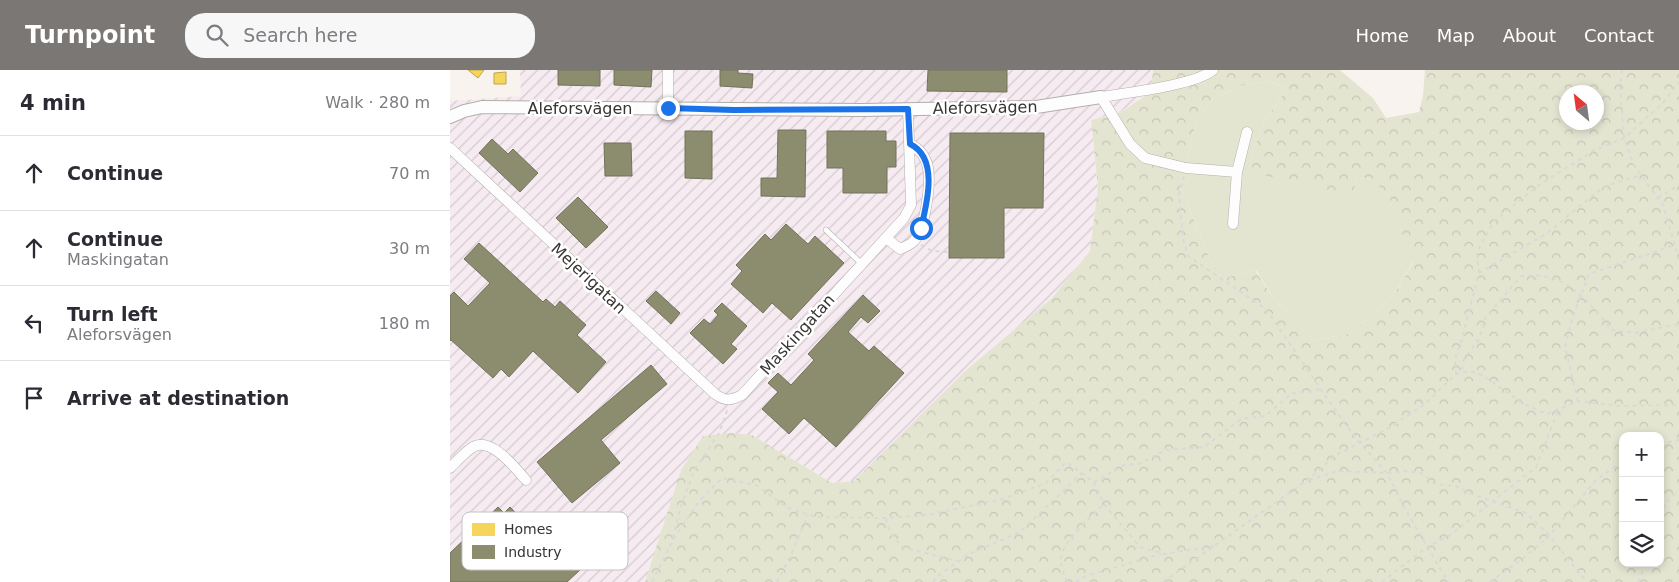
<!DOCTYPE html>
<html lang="en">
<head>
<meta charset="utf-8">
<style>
  body { margin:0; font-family:"DejaVu Sans",sans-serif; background:#f7f7f7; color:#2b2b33 }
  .controls { position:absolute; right:15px; bottom:15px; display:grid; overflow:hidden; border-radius:10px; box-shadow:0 2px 8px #0003 }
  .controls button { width:45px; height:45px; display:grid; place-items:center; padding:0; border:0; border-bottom:1px solid #e1e1e2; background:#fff; color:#2b2b33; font:25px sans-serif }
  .compass { position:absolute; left:1109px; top:15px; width:45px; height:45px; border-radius:50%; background:#fff; box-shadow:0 2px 8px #0003; rotate:331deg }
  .stop { position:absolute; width:15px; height:15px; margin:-11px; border:4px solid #1a73e8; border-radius:50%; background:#fff }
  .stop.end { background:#1a73e8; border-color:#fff; box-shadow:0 1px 5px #0008 }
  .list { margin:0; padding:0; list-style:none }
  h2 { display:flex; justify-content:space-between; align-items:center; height:65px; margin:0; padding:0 20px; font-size:21px }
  h2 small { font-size:16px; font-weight:400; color:#7c7c81 }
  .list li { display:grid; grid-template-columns:32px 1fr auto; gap:15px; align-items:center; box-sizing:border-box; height:75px; padding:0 20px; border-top:1px solid #e1e1e2 }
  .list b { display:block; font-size:19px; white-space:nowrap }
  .list p { margin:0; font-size:16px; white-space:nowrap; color:#7c7c81 }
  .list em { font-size:16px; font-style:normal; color:#7c7c81 }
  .icon { flex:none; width:28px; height:28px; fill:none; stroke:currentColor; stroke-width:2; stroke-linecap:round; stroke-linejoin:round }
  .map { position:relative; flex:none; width:1229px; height:512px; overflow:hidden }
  header { display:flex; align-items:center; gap:30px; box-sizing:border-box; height:70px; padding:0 25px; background:#7b7774; color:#fff }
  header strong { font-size:24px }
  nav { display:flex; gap:28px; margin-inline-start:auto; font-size:18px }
  .search { width:350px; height:45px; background:#f7f7f7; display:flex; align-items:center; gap:12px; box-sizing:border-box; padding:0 18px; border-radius:20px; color:#7c7c81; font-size:19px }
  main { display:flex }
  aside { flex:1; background:#fff }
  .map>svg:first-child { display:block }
</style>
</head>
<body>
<header>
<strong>Turnpoint</strong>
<div class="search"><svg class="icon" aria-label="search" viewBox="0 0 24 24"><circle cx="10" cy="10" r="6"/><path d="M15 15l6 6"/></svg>Search here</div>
<nav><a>Home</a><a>Map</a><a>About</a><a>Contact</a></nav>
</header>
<main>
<aside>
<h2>4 min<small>Walk · 280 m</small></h2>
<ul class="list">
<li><svg class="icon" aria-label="ahead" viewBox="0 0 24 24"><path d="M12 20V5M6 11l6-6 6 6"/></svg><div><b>Continue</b></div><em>70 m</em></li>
<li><svg class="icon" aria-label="ahead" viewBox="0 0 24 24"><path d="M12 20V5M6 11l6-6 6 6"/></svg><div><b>Continue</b><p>Maskingatan</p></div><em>30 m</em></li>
<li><svg class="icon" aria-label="left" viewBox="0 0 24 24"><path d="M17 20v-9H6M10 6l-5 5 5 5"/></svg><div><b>Turn left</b><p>Aleforsvägen</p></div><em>180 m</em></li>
<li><svg class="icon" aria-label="arrive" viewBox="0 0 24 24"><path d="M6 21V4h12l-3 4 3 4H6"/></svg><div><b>Arrive at destination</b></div></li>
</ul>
</aside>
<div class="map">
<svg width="1229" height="512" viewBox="0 0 1229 512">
  <defs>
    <pattern id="industrial-furrows" width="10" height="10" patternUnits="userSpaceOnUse" patternTransform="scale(1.25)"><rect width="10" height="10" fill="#f7ebf2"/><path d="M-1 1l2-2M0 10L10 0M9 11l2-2" fill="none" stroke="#d4cad0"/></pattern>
    <pattern id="forest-crowns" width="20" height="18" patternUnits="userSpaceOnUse" patternTransform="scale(1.25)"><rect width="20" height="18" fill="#e4e5d1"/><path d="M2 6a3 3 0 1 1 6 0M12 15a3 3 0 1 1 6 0" fill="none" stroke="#c4c5b4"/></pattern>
  </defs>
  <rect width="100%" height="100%" fill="#f8f3ef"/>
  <path fill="url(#industrial-furrows)" d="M70,0H703L701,22L670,42L641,50L648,117L640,181L602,228L515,301L404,411L382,413L302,365L195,512H0V31L71,26Z"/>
  <path fill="#e4e5d1" d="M819,11L837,19L816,49L801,86L902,125L907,109L923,108L939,128L963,192L943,226L899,264L863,270L823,228L806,200L771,209L759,187L730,116L747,49L762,30L789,16Z"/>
  <path fill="url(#forest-crowns)" fill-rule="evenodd" d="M703,0H890L923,28L936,48L969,42L973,25L975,0H1229V512H195L231,400L253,366L281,363L302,365L382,413L404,411L515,301L602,228L640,181L648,117L641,50L671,42L701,22ZM819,11L837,19L816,49L801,86L803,103L902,125L907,109L922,108L939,128L963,193L943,226L899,264L863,270L823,228L805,200L771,209L759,187L730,116L747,49L762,30L789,16ZM1116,22H1146V52H1116ZM1173,366H1210V493H1173Z"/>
  <path fill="#f6d55c" stroke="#bda54f" d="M18,0H34L28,8Z
    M56,2V14H44V3Z"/>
  <path fill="#8c8c6e" stroke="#72725c" d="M108,0H150V16L108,15Z
    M164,0H202L201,17L164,15Z
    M270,0H288V3L303,4L302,18L270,16Z
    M478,0H557V22L477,21Z
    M328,60H356L355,127L311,126V108H327Z
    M235,61H262V109L235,108Z
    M377,61H436V71H446V97H437V123H393V98H377Z
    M500,63H594L593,138H554V188H499Z
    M42,69L58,84L63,79L88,103L70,122L29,83Z
    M154,73H181L182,106H155Z
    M128,127L158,157L136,178L106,148Z
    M336,154L358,174L365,166L394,193L341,250L322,233L313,243L281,214L292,201L286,195L315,164L321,170Z
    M29,173L93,232L96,229L105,237L110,231L136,255L127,265L156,292L128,323L83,281L59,307L51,299L43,308L1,270L0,271V226L4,222L18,236L40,213L14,189Z
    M206,221L230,243L221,254L196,231Z
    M413,225L430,241L418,253L411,247L398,262L419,281L424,276L454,303L386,377L354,348L339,364L312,339L328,322L318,313L328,303L341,315L364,290L358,284Z
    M272,233L297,256L281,274L287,279L273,294L240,263L254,249L260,254L268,245L264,241Z
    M201,295L217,314L151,370L170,393L122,433L87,392Z
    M48,437L54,443L60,437L115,494L120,489L130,500L117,512H0V483Z"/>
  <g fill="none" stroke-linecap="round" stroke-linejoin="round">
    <g stroke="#b2aeaa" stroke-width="6">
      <path id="service" d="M376,160L411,193"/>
    </g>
    <g stroke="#b2aeaa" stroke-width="11">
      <path id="minor" d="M763,0C746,15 676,23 651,27L680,74L695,88L736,98L787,102
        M218,38V0
        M0,78L265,324C275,331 280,331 292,325L454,148L461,135L458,39
        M783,154L787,102L797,62
        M436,168L450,179C455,177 460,175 464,171C475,159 481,115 478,98C476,87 470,79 460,74
        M0,398C7,391 15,382 23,377C41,366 66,399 76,410"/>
    </g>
    <g stroke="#b2aeaa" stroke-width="14">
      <path id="tertiary" d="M0,47L14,41L32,37L412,40L586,37L651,27"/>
    </g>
    <path stroke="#dad9d8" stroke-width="2" stroke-dasharray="4 4" stroke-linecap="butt" d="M1172,0L1170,17L1174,68L1184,96L1213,135L1229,189
      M734,106L729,125L733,169L738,186L816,239L894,353L910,373L937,403L955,439L998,512
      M1208,128L1229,115
      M471,175L482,181L499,182
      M1029,203L1027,182L1044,151L1089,115L1145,80L1174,68L1212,34L1229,12
      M1006,304L1005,289L1012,269L1029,203L1096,164L1153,117L1191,105
      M1128,331L1115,277L1123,246L1139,204L1225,175
      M1210,374L1229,370
      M859,410L888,401L937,403L956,401L971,403L985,414L1006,416L1022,424L1076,443L1096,462L1137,512
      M644,412L674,395L689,394L716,380L754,377L791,349L815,346L841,324L871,319
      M1210,446L1215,434L1229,420
      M436,449L440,462L452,477L507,491
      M223,468L230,439L244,401L269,363L278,338
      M202,512L223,470L250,430L272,408L306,415L338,438L366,447L435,448L477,445L553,429L596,413L616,392L644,412L654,434L690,477L714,484L764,476
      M327,512L340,487L358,445
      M483,512L490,504L519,484L570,462L632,403
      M617,512C615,506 610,496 611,489C612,471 642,446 654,434
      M626,512L636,506L711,484
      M713,512L856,411L886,385L939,358L975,334L1006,304L1019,301L1032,305L1074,334L1097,344L1128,331L1171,336L1229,335
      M932,512L977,477L999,466L1086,397L1109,339
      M1040,512L1071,490L1099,466L1146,410L1173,391
      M1188,512L1196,493"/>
    <use href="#service" stroke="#fefdfd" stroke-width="5"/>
    <use href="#minor" stroke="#fefdfd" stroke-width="10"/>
    <use href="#tertiary" stroke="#fefdfd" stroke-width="12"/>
    <path stroke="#dad9d8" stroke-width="2" stroke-dasharray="4 4" stroke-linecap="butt" d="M1012,300L1014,289L1029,269L1036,247L1071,206C1078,206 1085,205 1091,206C1122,209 1143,238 1162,260L1185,263L1229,254"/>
  </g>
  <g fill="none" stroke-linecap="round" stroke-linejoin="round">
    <path stroke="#1a73e8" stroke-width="6" d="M218,38L284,40L458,39L460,74C489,88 477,133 471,158"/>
  </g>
  <g text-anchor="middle" stroke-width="5" stroke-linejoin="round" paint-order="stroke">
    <g font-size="16" fill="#373431" stroke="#fff">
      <text transform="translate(535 37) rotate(-1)" y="6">Aleforsvägen</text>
      <text x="130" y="44">Aleforsvägen</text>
      <text transform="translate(139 208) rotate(43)" y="6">Mejerigatan</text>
      <text transform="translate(347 264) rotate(-48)" y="6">Maskingatan</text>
    </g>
  </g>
  <rect x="12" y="442" width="166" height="58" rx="8" fill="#fff" stroke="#c3c2c1" stroke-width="1"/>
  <rect x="22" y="453" width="23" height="13" fill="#f6d55c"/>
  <rect x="22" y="475" width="23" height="14" fill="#8c8c6e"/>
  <g font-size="14" fill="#373431">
    <text x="54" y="464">Homes</text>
    <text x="54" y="487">Industry</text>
  </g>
</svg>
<div class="controls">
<button>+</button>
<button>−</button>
<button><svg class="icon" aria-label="layers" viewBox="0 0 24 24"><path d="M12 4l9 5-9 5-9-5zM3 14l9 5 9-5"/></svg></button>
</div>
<svg class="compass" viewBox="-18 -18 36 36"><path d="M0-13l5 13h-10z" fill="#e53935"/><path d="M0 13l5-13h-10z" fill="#7c7c81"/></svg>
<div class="stop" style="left:471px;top:158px"></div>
<div class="stop end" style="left:218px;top:38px"></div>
</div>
</main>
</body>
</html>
